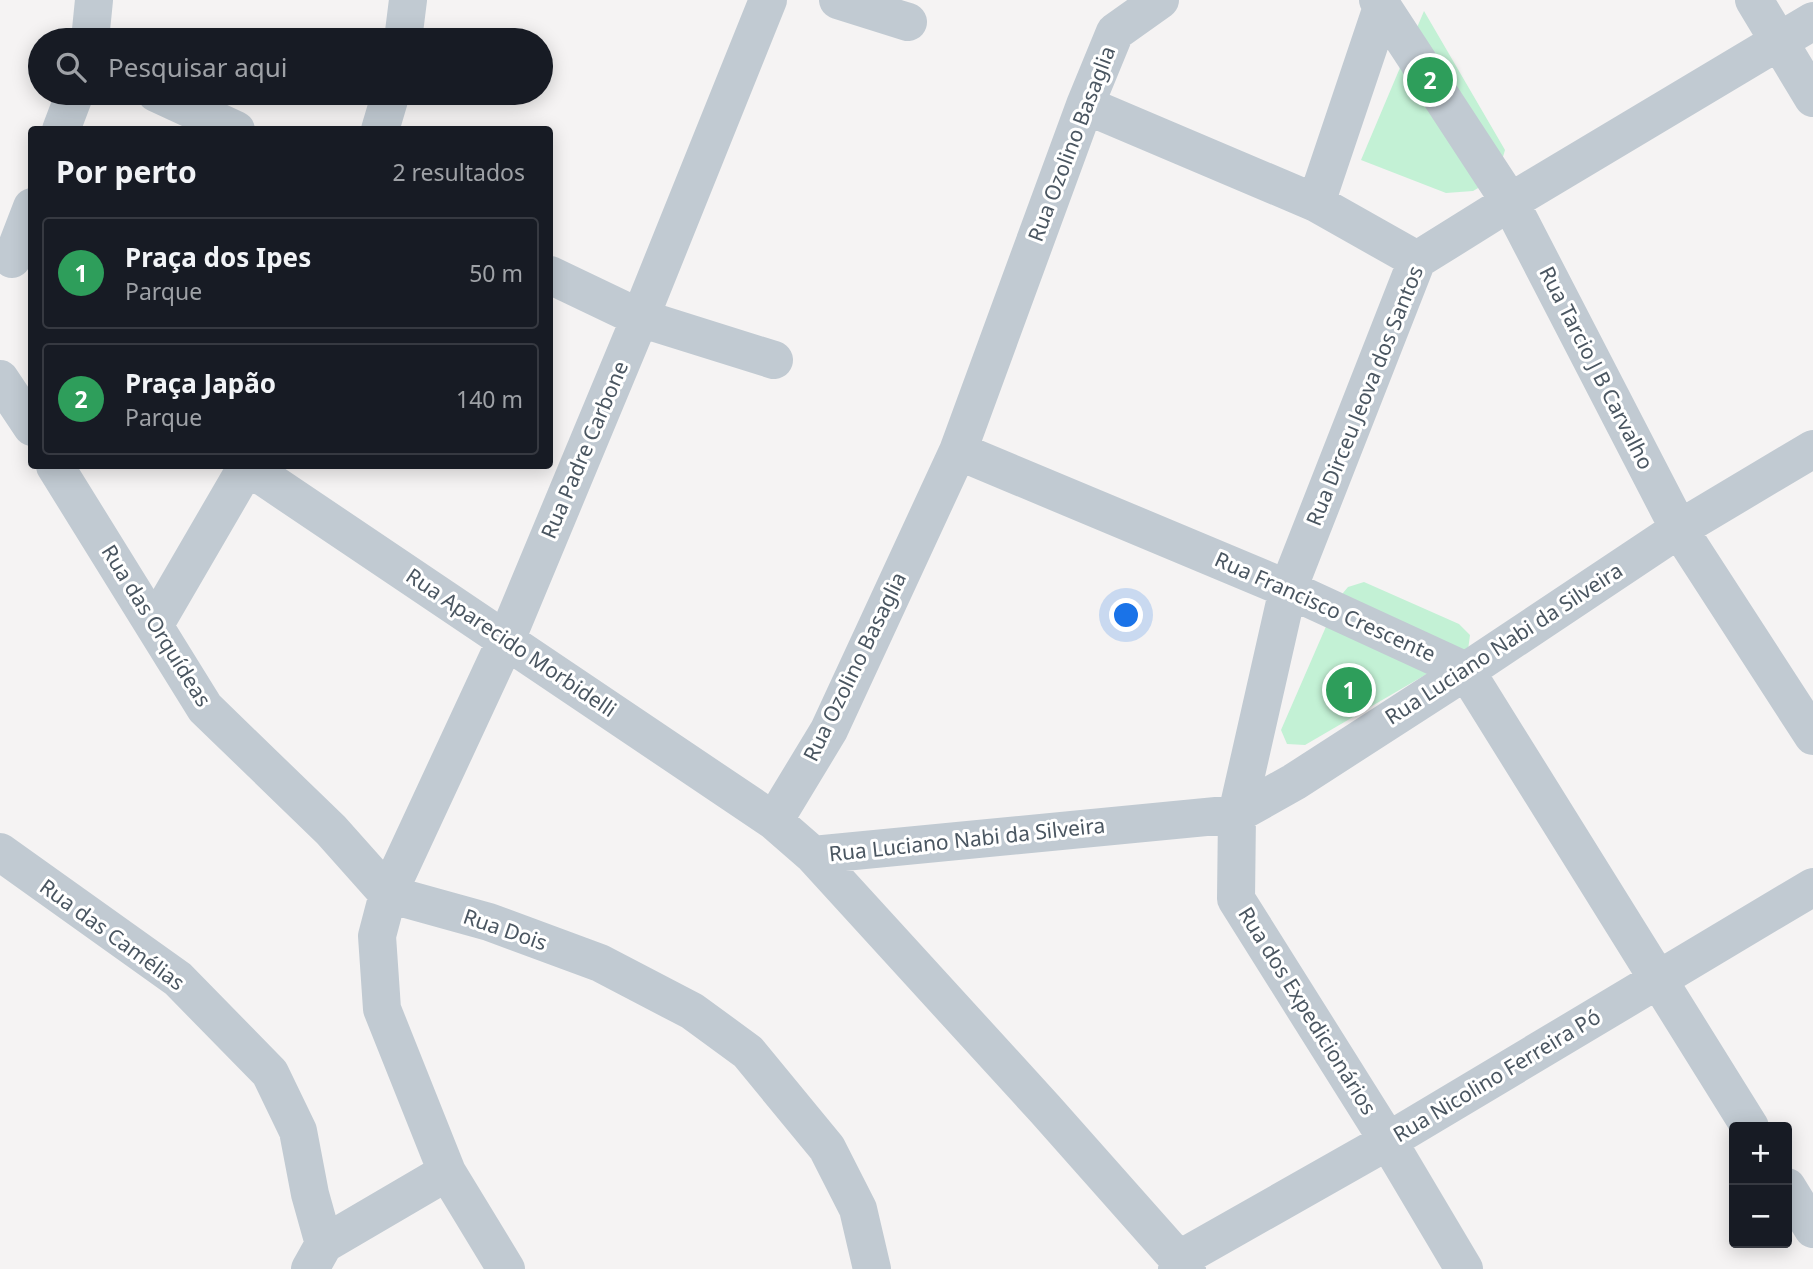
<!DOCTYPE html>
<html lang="pt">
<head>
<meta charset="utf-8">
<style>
  body { margin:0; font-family:"Noto Sans",sans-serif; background:#20242c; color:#f1f3f6 }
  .controls { position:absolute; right:21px; bottom:21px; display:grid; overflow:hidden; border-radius:7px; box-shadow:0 4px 18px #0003 }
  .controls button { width:63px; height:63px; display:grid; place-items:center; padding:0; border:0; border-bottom:2px solid #363941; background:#171b24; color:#f1f3f6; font:35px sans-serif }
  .you { position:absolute; left:1127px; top:616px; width:24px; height:24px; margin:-18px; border:5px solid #fff; border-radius:50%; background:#1a73e8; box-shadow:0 0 0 10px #1a73e833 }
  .badge { display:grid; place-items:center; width:46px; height:46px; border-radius:50%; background:#0b8043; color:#fff; font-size:23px; font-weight:700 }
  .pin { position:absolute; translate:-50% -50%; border:4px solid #fff; box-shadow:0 2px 7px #0006 }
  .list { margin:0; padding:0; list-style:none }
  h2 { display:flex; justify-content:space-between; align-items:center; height:91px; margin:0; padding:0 28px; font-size:30px }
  h2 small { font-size:23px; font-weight:400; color:#9ea1a6 }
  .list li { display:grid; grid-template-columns:46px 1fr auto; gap:21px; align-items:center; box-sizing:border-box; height:112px; margin:0 14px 14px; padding:0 14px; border:2px solid #363941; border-radius:7px }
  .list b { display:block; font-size:26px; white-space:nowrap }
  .list p { margin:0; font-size:23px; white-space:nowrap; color:#9ea1a6 }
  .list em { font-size:23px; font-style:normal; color:#9ea1a6 }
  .icon { flex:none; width:38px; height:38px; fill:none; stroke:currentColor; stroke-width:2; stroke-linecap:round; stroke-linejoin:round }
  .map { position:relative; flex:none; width:1813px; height:1269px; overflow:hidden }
  .search { position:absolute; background:#171b24; box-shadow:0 4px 18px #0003; left:28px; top:28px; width:525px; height:77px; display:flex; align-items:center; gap:18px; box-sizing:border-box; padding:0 24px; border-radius:38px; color:#9ea1a6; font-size:26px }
  .panel { position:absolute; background:#171b24; box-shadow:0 4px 18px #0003; left:28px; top:126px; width:525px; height:343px; border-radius:7px }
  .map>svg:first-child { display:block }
</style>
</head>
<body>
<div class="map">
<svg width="1813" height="1269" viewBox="0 0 1813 1269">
  <rect width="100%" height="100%" fill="#f5f3f3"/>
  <path fill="#c3f1d5" d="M1424,11L1505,150L1497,177L1473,191L1446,193L1361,160Z
    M1364,582L1459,624L1470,635L1468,650L1305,745L1287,744L1281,730L1338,599L1348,587Z"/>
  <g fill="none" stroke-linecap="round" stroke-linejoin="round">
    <path stroke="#c1cad2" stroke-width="38" d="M838,0L908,22
      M1378,0L1510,202L1679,529L1813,736
      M1754,0L1813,98
      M90,40L94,0
      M403,40L408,0
      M156,93L236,130
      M1085,105L1316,203L1417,260
      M61,130L75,93
      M380,130L391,93
      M1316,203L1382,7
      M12,259L32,207
      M550,275L640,318L774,360
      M0,379L32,427
      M958,451L1288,589L1466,671L1750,1127
      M55,466L205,708L331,830L388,894
      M247,466L774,821L813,855L1045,1109L1187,1269
      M154,626L247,466
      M774,821L829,730L958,451L1085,105L1115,32L1160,0
      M0,852L178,979L270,1073L298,1131L310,1194L324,1244
      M813,855L1237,814L1294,782L1466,671L1679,529L1813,449
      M388,894L489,922L600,963L692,1011L748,1052L827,1148L858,1209L872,1269
      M1787,1187L1813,1229
      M310,1269L324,1244L447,1172
      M506,1269L447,1172L382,1009L377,936L388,894L506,640L640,318L768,0
      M1177,1269L1178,1260L1388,1141L1813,887
      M1464,1269L1388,1141L1236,899L1237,814L1288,589L1417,260L1510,202L1813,21"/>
  </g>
  <g text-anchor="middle" stroke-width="6" stroke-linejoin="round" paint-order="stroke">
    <g font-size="21" fill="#4a5661" stroke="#fff">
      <text transform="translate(1072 144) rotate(-69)" y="7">Rua Ozolino Basaglia</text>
      <text transform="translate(1596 368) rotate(63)" y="7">Rua Tarcio J B Carvalho</text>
      <text transform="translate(1365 396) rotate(-68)" y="7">Rua Dirceu Jeova dos Santos</text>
      <text transform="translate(585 450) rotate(-67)" y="7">Rua Padre Carbone</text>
      <text transform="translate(1325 607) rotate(24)" y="7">Rua Francisco Crescente</text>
      <text transform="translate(156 626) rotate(58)" y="7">Rua das Orquídeas</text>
      <text transform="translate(511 643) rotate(34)" y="7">Rua Aparecido Morbidelli</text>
      <text transform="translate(1504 644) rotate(-33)" y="7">Rua Luciano Nabi da Silveira</text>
      <text transform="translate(855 667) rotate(-64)" y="7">Rua Ozolino Basaglia</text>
      <text transform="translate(967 840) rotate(-6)" y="7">Rua Luciano Nabi da Silveira</text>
      <text transform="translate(505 930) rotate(19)" y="7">Rua Dois</text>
      <text transform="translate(112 935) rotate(36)" y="7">Rua das Camélias</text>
      <text transform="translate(1307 1011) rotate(58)" y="7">Rua dos Expedicionários</text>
      <text transform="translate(1497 1076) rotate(-31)" y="7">Rua Nicolino Ferreira Pó</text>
    </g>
  </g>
</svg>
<div class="controls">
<button>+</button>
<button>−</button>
</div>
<div class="you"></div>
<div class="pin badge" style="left:1349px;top:690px;background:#2e9e5b">1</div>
<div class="pin badge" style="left:1430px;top:80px;background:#2e9e5b">2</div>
<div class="search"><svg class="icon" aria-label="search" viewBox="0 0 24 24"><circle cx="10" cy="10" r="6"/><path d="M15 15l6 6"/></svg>Pesquisar aqui</div>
<section class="panel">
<h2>Por perto<small>2 resultados</small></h2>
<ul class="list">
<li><span class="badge" style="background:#2e9e5b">1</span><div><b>Praça dos Ipes</b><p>Parque</p></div><em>50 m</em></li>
<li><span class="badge" style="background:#2e9e5b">2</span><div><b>Praça Japão</b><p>Parque</p></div><em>140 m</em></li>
</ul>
</section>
</div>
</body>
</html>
